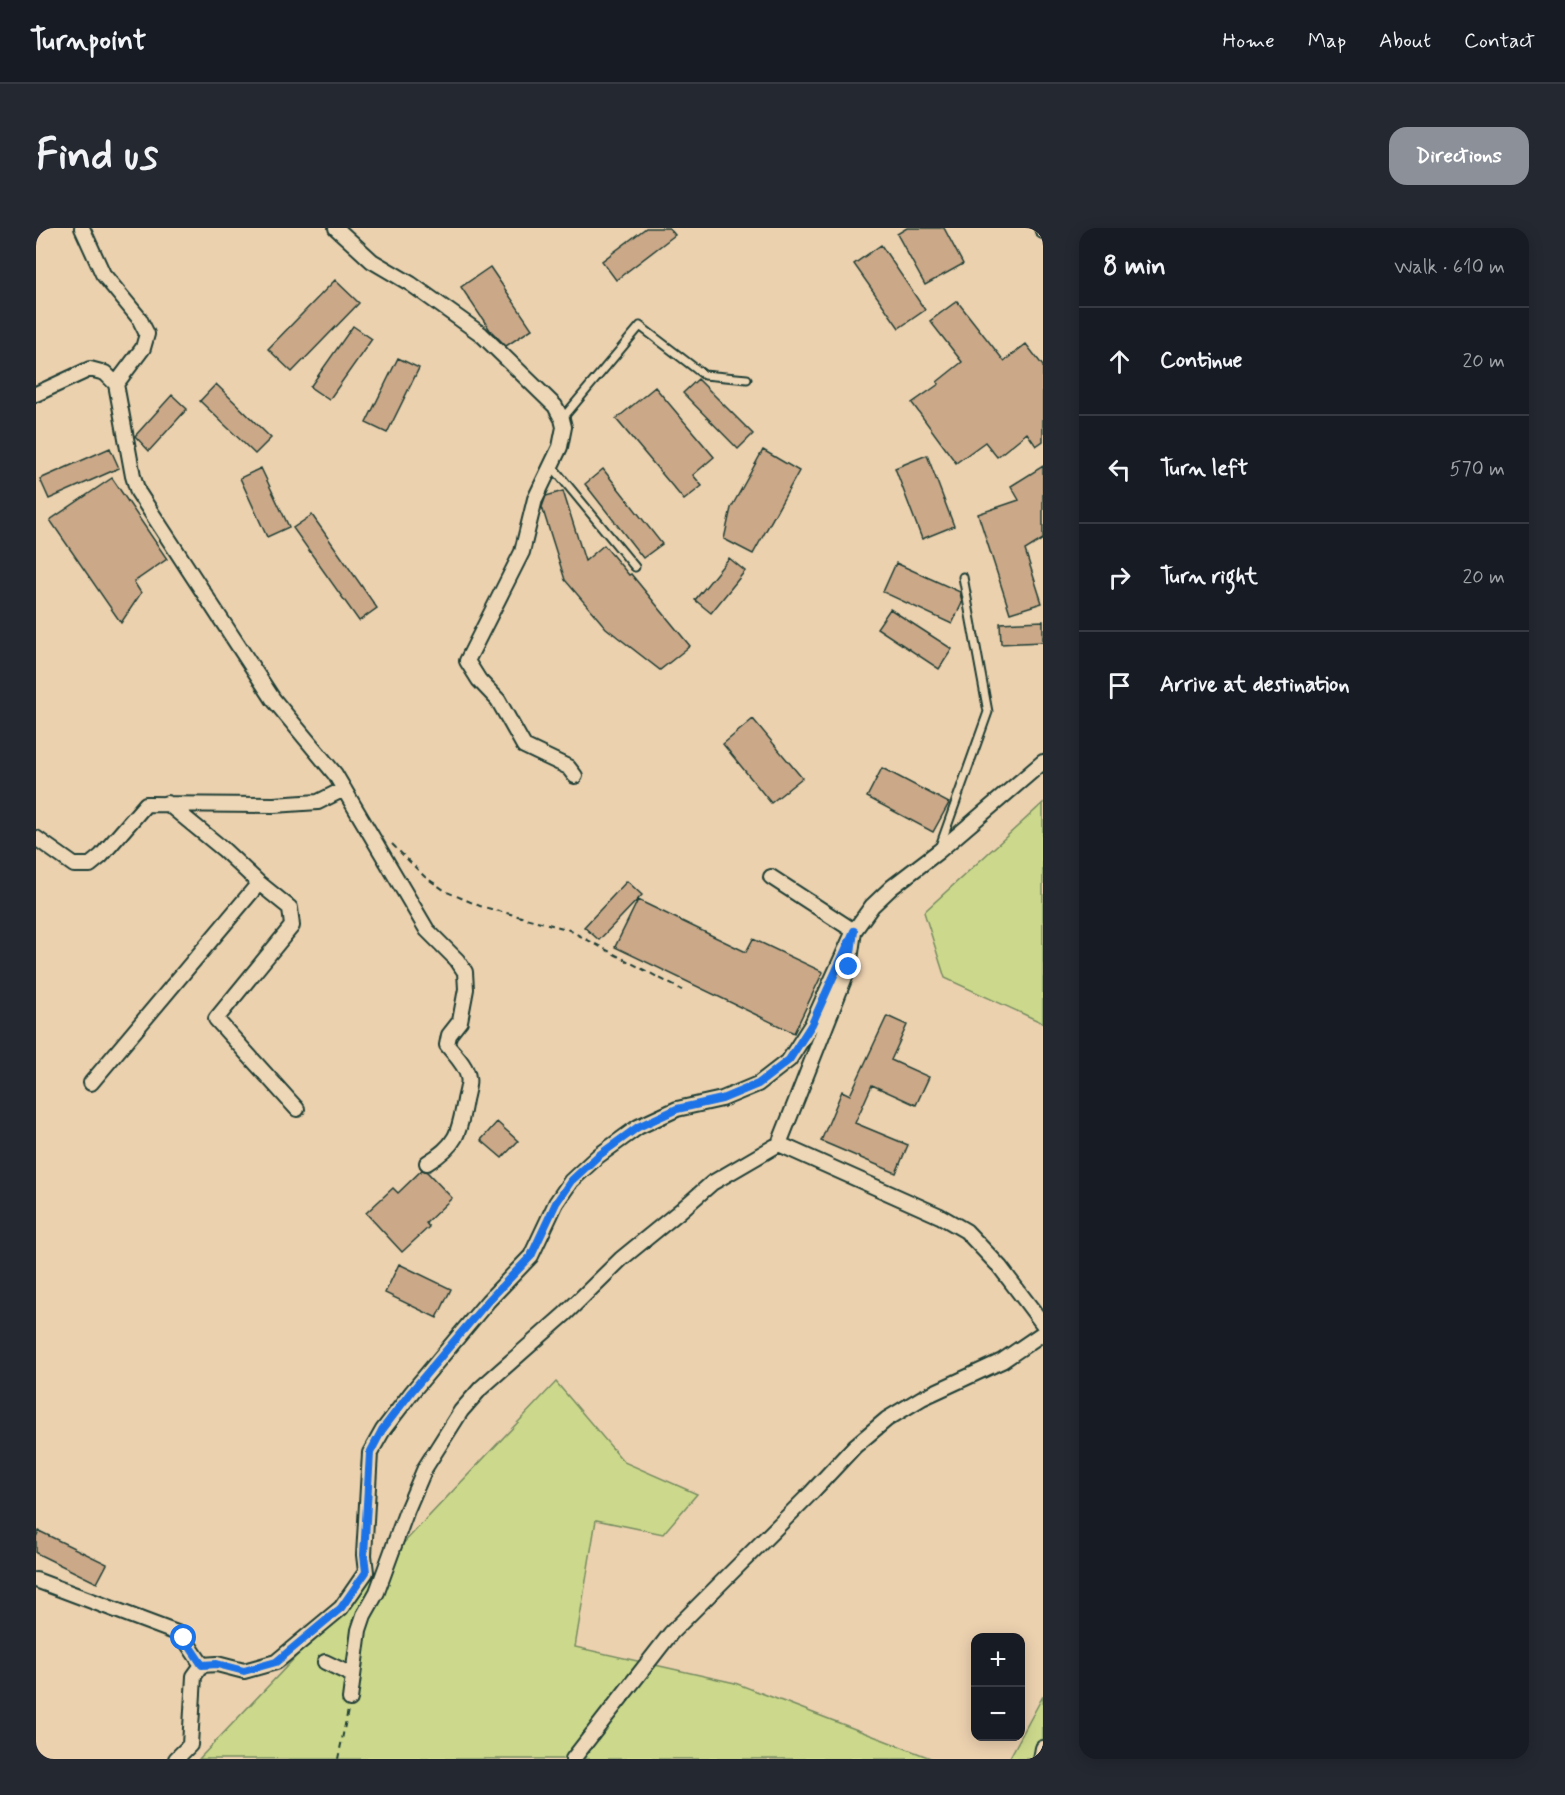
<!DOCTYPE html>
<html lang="en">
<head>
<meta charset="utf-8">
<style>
  body { margin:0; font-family:Mynerve,sans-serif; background:#242831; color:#f1f3f6 }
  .controls { position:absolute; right:18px; bottom:18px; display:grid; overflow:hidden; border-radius:12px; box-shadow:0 3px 15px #0003 }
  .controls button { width:54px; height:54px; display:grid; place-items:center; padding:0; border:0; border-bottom:2px solid #363941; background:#171b24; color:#f1f3f6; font:30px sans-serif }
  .stop { position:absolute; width:18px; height:18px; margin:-14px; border:4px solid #1a73e8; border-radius:50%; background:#fff }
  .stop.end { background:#1a73e8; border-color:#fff; box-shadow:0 2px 6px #0008 }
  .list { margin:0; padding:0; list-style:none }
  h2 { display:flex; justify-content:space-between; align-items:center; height:78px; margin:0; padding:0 24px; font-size:26px }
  h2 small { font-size:20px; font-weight:400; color:#9ea1a6 }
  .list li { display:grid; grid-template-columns:39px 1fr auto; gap:18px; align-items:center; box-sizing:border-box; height:108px; padding:0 24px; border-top:2px solid #363941 }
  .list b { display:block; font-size:22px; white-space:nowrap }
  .list em { font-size:20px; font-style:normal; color:#9ea1a6 }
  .icon { flex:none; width:33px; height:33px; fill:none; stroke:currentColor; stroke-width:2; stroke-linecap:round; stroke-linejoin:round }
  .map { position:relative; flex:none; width:1007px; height:1531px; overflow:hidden; border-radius:18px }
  header { display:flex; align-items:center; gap:36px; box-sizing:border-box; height:84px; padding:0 30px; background:#171b24; border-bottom:2px solid #363941 }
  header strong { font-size:28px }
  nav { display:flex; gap:33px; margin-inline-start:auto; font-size:21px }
  .intro { display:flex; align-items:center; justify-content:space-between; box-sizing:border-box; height:144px; padding:0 36px }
  h1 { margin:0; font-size:42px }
  .button { padding:15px 27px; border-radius:18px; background:#8c9099; color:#fff; font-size:21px; font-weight:700 }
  main { display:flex; gap:36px; padding:0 36px }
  aside { flex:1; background:#171b24; border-radius:18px; box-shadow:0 3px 15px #0003 }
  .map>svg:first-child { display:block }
</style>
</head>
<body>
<header>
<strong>Turnpoint</strong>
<nav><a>Home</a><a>Map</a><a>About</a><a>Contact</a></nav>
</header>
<div class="intro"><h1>Find us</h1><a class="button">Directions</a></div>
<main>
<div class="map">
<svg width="1007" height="1531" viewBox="0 0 1007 1531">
  <rect width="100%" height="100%" fill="#ecd1af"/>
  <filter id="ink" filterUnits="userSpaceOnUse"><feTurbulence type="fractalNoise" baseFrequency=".0167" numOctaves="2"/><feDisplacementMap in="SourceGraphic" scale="12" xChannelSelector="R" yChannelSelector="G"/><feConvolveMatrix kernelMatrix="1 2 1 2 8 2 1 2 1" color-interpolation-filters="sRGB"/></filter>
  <g filter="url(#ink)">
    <path fill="#ccd98c" stroke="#768b60" stroke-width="1.5" d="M1007,575V795L909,750L888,684Z
      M520,1154L588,1234L661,1266L627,1306L560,1292L539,1419L699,1455L897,1531H163Z
      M1007,1468V1531H973Z"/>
    <path fill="#cba888" stroke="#1f3d34" stroke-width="1.5" d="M610,0H633L639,7L580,52L566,33Z
      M871,0H908L927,36L889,57L861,6Z
      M845,17L889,82L863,100L818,36Z
      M454,39L496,101L470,118L454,102L425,59Z
      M299,52L323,75L256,144L232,121Z
      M921,73L968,133L990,116L1007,138V213L1000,218L991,205L961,229L949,214L920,235L876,175L903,156L901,154L926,134L894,93Z
      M317,98L336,111L293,172L274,159Z
      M362,130L383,140L351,205L330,195Z
      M662,151L717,206L702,221L647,165Z
      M180,156L235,210L219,226L164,173Z
      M619,159L678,229L657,247L666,258L648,272L580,191Z
      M136,167L151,181L113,223L99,208Z
      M74,220L83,240L13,271L4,251Z
      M727,222L763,243L717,326L688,311L695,280Z
      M891,227L918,298L886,311L859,240Z
      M1007,238V311L989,322L1006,375L974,385L942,286L983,272L975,258Z
      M225,240L253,299L231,309L204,250Z
      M567,241L626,316L607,330L549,256Z
      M76,250L131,331L98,354L105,365L85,395L14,292Z
      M527,263L549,333L568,317L593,347L595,346L654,418L624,442L570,400L529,352L506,279L510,268Z
      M276,287L341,380L323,393L257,300Z
      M693,330L709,343L675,385L659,372Z
      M860,335L924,364L926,375L916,396L847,364Z
      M854,381L916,421L903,441L841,400Z
      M1007,393V414L965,416L964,395Z
      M717,491L766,550L735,575L687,516Z
      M846,540L913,575L897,604L831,569Z
      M591,653L606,667L563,712L548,699Z
      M602,672L710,724L717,711L787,744L758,805L579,719Z
      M851,788L871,797L855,832L893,849L880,877L836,857L819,895L872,917L860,945L785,913L806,863L814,867Z
      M461,894L482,913L466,930L445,912Z
      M386,942L391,944L416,970L390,995L393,999L366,1024L330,985L357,960L362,965Z
      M363,1036L415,1061L401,1090L349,1065Z
      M3,1303L71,1336L61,1355L0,1325V1309Z"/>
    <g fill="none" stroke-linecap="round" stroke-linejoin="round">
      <g stroke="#1f3d34" stroke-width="11">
        <path id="service" d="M526,191L604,98L668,147L711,151
          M515,237L599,339
          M904,618L952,484L927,349"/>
      </g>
      <g stroke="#1f3d34" stroke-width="18">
        <path id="minor" d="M46,0L67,46L103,90L111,106L107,120L80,156L97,248L102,264L237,471L299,546L391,702L421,732L429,744L430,761L424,793L413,807L411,817C418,826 430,837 432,849C434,855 430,866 429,872C423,905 421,917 391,935
          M300,0L336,33L375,56L445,106L519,178L526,191L528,199L524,219L499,271L486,324L431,433L443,452L462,472L488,518L532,539L539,548
          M1006,0L1007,3
          M0,166L54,141L69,145L80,156
          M0,610L38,637H54L65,628L110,576L238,577L282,574L308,561
          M735,649L818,703L813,739L743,916L904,988L930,1003L964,1039L1007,1096
          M223,655L254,680L256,698L180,791L261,881
          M55,855L223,655L187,621L131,575
          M0,1352L141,1405L148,1410L166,1437
          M289,1434L316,1447
          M314,1471L323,1402L328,1387L341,1364L371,1282L389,1240L425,1183L445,1160L529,1086L585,1031L644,983L676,955L743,916
          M140,1531L154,1517L158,1448L166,1437L181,1436L208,1443L240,1434L305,1380L330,1344L328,1327L334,1225L347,1202L376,1164L452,1073L495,1028L520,975L535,953L562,928L602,899L641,881L686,871L722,856L753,832L776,796L818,703L836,678L856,659L903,623L1007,534
          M537,1531L635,1405L775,1265L819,1218L851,1191L886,1170L966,1133L1007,1105
          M1005,1531L1007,1520"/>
      </g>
      <path stroke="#1f3d34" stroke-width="2" stroke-dasharray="6 4.5" stroke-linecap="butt" d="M356,616L389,649L411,664L444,678L531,701L646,762
        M302,1531L312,1482"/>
      <use href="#service" stroke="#eed7b6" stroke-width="7"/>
      <use href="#minor" stroke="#eed7b6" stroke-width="14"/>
    </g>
  </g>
  <g fill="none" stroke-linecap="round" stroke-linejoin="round" filter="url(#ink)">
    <path stroke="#1a73e8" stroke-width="8" d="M148,1410L166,1437L181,1436L208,1443L240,1434L305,1380L330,1344L328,1327L334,1225L346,1202L375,1164L452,1073L495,1028L520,975L535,953L562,928L602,899L641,881L686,871L722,856L753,832L776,796L818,703L813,739"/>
  </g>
</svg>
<div class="controls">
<button>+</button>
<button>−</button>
</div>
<div class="stop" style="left:148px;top:1410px"></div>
<div class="stop end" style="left:813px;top:739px"></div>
</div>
<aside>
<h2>8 min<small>Walk · 610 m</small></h2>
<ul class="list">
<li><svg class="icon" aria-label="ahead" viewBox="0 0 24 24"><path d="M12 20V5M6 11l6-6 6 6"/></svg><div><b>Continue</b></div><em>20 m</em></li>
<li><svg class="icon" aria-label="left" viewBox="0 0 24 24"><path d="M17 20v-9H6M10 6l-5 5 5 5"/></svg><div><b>Turn left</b></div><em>570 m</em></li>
<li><svg class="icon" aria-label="right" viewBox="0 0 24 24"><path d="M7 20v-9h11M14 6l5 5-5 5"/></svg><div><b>Turn right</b></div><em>20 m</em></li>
<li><svg class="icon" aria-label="arrive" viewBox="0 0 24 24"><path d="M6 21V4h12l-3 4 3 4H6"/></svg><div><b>Arrive at destination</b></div></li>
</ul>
</aside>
</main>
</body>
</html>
